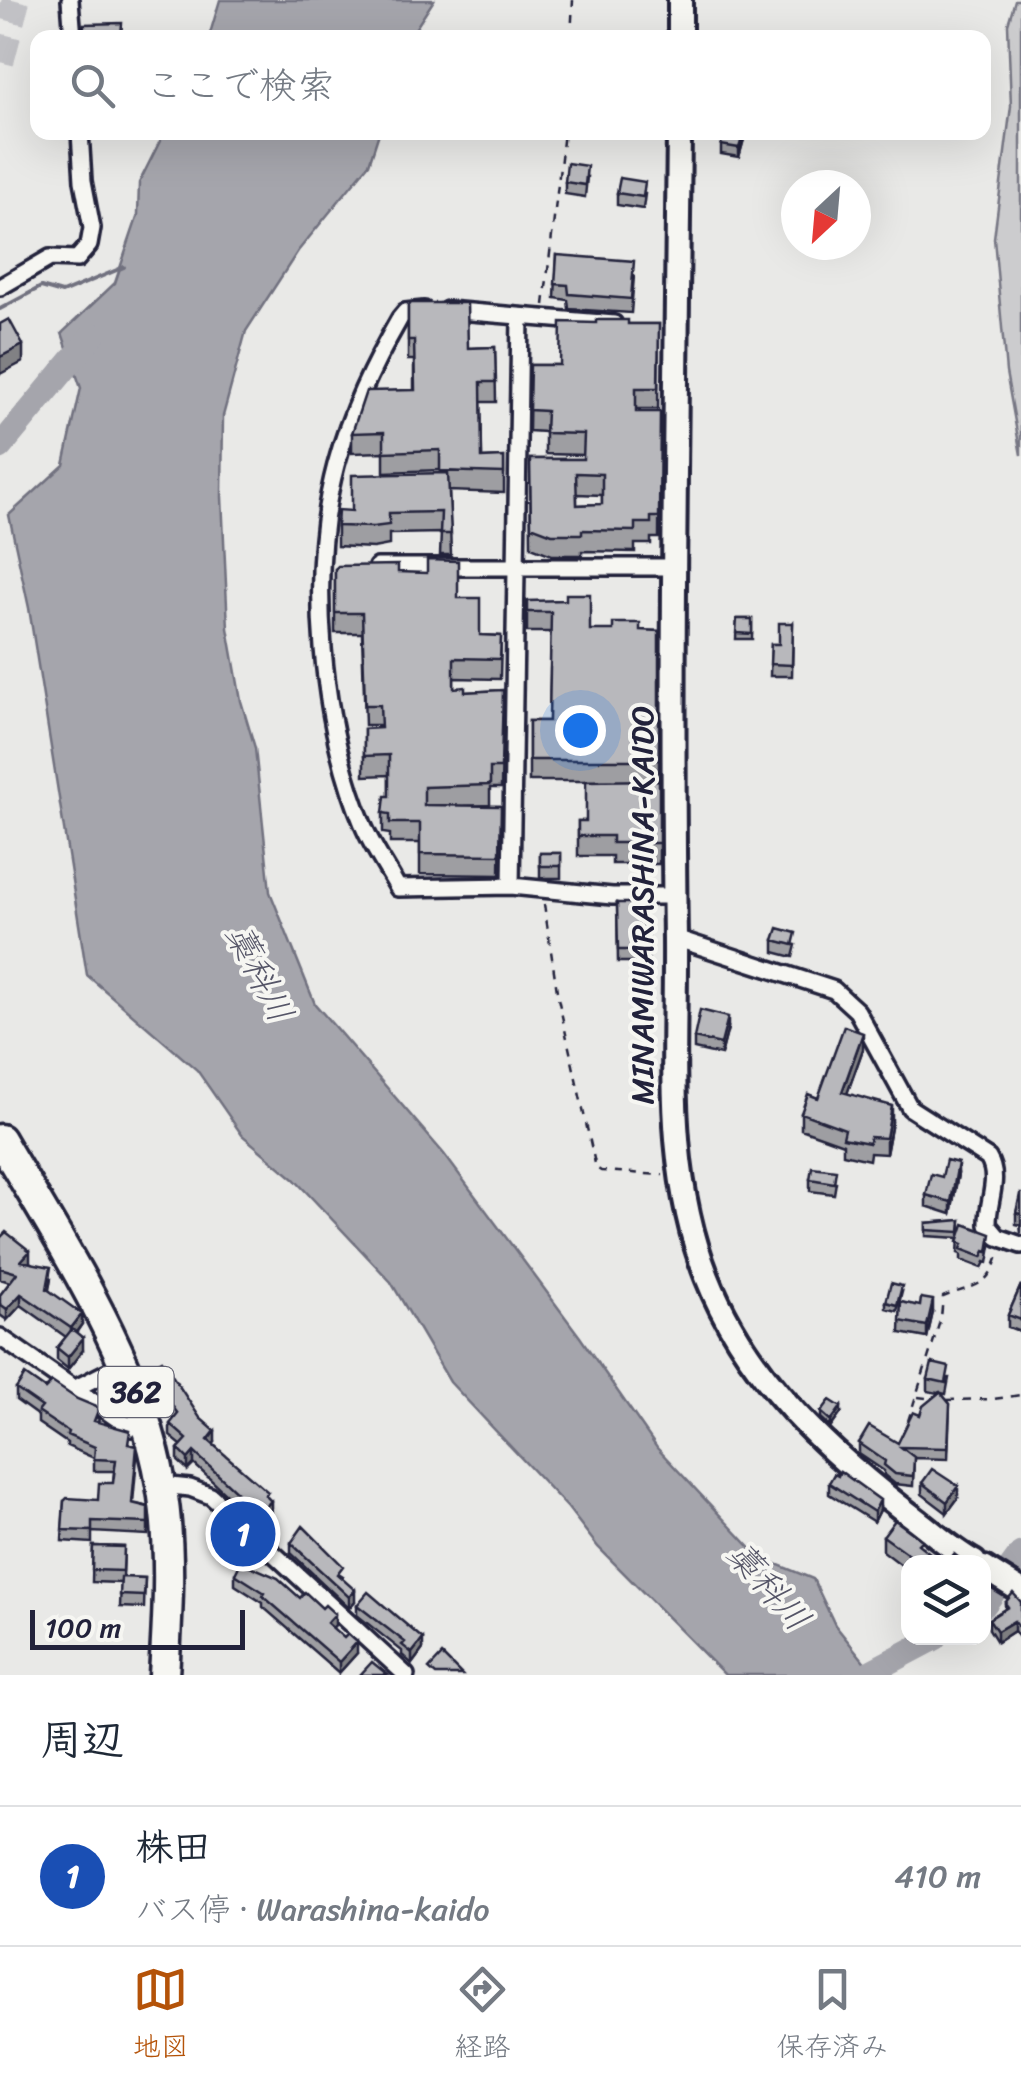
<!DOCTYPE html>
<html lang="ja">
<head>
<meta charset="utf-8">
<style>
  body { margin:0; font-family:Sriracha,"Klee One",sans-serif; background:#f2f2f3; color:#1f2937 }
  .controls { position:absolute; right:30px; bottom:30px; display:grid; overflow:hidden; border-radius:20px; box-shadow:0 10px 40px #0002 }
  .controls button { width:90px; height:90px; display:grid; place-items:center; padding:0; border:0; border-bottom:2px solid #e0e1e3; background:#fff; color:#1f2937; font:50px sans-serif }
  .compass { position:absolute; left:781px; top:170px; width:90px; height:90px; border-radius:50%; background:#fff; box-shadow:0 10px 40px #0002; rotate:206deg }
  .scale { position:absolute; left:30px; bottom:25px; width:215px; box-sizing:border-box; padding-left:10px; border:5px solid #22223b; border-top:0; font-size:28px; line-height:35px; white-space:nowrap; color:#22223b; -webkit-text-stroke:8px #f6f6f2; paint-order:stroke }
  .you { position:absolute; left:580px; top:730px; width:35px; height:35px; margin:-25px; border:8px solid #fff; border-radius:50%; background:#1a73e8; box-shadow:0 0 0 15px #1a73e833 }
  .badge { display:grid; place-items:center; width:65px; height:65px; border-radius:50%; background:#b45309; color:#fff; font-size:32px; font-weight:700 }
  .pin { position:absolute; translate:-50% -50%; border:5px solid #fff; box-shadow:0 2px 10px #0006 }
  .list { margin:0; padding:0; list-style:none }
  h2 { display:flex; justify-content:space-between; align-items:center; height:130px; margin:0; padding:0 40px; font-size:42px }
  h2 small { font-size:32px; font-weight:400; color:#747a83 }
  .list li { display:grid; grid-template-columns:65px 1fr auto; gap:30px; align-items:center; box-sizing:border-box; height:140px; padding:0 40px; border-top:2px solid #e0e1e3 }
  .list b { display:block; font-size:38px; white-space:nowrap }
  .list p { margin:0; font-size:32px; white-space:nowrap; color:#747a83 }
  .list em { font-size:32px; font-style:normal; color:#747a83 }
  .icon { flex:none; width:55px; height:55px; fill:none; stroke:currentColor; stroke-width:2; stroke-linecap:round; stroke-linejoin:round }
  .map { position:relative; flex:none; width:1021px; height:1675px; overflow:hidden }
  .search { position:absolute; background:#fff; box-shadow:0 10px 40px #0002; left:30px; right:30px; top:30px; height:110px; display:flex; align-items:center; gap:25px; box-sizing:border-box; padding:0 35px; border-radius:20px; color:#747a83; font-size:38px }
  .sheet { height:270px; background:#fff }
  nav { display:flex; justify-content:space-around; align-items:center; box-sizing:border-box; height:140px; border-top:2px solid #e0e1e3; background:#fff; font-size:28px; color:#747a83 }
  nav a { display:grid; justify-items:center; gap:5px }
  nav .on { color:#b45309 }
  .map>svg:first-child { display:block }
</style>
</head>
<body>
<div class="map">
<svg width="1021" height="1675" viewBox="0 0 1021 1675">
  <rect width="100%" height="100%" fill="#e9e9e7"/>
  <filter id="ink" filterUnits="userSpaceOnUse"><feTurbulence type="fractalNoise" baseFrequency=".01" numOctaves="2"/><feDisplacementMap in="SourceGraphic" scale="20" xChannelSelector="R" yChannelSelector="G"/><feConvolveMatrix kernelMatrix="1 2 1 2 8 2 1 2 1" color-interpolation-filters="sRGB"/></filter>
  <g filter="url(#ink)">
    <path fill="#ccccce" stroke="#777784" stroke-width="2.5" d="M1015,0H1021V455L1006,372L994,238L1011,106L1008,24Z"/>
    <path fill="#a5a5ac" stroke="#71717f" stroke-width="2.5" d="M220,0H434L410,37H209Z
      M164,133H379L369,164L298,251L246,331L223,416L222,497L228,628L241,701L255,748L270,892L315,1004L444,1154L580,1337L657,1448L759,1557L813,1579L835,1625L875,1675H725L598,1547L568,1508L450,1382L391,1282L294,1179L242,1135L197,1070L87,975L29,608L9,515L64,465L81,388L62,333L115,283L138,215L139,183Z"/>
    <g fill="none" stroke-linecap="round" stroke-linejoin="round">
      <path stroke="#71717f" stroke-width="4" d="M0,309L41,287L62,293L124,267"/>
      <path stroke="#a5a5ac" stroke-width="25" d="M0,447L93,335
        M984,1605L1021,1554
        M865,1675L935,1638"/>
      <path stroke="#c1c1c5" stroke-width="28" stroke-dasharray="28 14" stroke-linecap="butt" d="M0,62L16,0"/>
      <g stroke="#22223b" stroke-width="22">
        <path id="minor" d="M70,0L73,38
          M0,287L50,258L77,259L89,245L92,228L83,181L80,132
          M424,310L405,312L400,318C373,365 350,412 336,465C307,573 321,725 364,827C373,848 387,868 398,888L511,886L612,896H672
          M447,310L614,324
          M377,567H675
          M511,886L520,317
          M675,938L834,990L857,1011L910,1108L988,1158C1001,1179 987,1201 988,1225L998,1237L1021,1245
          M0,1337L131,1428
          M72,1390L125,1363
          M161,1485L190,1488L211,1496L406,1675"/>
      </g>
      <g stroke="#22223b" stroke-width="30">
        <path id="secondary" d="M680,38V0
          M679,132C676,401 671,671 675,940C676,1054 664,1168 707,1277C747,1379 833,1457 918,1521C936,1535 954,1551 974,1562
          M984,1568L1021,1591"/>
      </g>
      <g stroke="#22223b" stroke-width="35">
        <path id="trunk" d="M0,1139C61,1244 141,1364 161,1484C172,1546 168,1612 164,1675"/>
      </g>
      <path stroke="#22223b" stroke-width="2.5" stroke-dasharray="8 8" stroke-linecap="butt" d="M571,38L573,0
        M544,305L564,132
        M544,904L558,998L596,1168L601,1171L663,1175
        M918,1397L935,1399
        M947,1400L994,1399L1021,1395
        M908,1421L941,1318L943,1297C975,1284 989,1289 999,1252"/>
      <use href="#minor" stroke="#f6f6f2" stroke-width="15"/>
      <use href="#secondary" stroke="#f6f6f2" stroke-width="22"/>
      <use href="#trunk" stroke="#f6f6f2" stroke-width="28"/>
    </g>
    <path fill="#9e9ea2" stroke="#22223b" stroke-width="2.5" fill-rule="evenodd" d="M746,132L739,157L721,154V145Z
      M587,177L585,197L565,194V182Z
      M617,193L645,194L643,209L617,205Z
      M557,255L634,276L631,313L569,309L568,300L555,298Z
      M408,307L468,348L495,347L496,402H481L482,458L504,457V493L449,491L451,555H440L441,533L389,534V545L373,548L337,546V526L352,511L440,473V470L384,472V452L352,453V433L414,390V360H408Z
      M628,324H659L658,409H636V412H660L659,538H651V544H635V552L582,551V555H552L531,547L530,459H583L584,455L545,454V432L529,431L530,365H560ZM577,494L602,495V504L577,505Z
      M335,569L398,572L458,598L480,635L501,636L500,679L454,678V688L465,692L503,690L501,788H490V805L464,806H501L500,875L420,874V843H390V834L383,833V813L389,796V775L364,776V729L380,728V725H365L362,633H335Z
      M527,601L590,630L659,631V864H612V856H578V821H586L610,781H529V721H549L551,632H527Z
      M737,619H752V639H736Z
      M793,623L792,676H770L771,644H779Z
      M540,853H561V878H540Z
      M617,903L634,909L640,928H649L648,962H618Z
      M774,940L796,945L793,957L774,952Z
      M728,1028L721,1055L694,1049V1038Z
      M863,1049L847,1093L892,1122L886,1154L870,1153L869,1160L843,1154V1144L801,1129V1113L818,1098Z
      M958,1174L951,1214L926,1206V1195L942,1177Z
      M810,1179L836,1182L834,1194L810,1191Z
      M1021,1194V1233L1020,1225L1016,1224V1213Z
      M961,1220L960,1236L991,1246L988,1263L985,1262L982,1268L961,1260V1254L958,1253L959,1238L926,1236V1223Z
      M0,1238L30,1262L29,1263L51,1278L49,1290L82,1324L76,1333L83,1350L68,1369L57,1360V1348L66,1337L21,1305L7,1320L0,1315V1295L10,1282L0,1279Z
      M1021,1285V1332L1008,1327V1315Z
      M902,1292L897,1311L886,1308V1302Z
      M901,1302L933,1312L927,1338L900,1333Z
      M152,1366L215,1442L213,1444L268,1498L271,1513L259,1525L194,1464L188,1470L178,1461V1449L181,1445L170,1436V1424L174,1420L159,1398V1388L152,1378Z
      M949,1378L946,1394L941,1393L950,1404L948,1459L914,1458L913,1486L895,1484L884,1475V1471L859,1454V1443H898L938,1393L928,1391V1379Z
      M16,1389H45L99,1419L98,1422L129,1444L137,1457L133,1503L148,1507V1535L92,1532V1543L62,1541L64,1501L98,1500L113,1483L114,1471H94V1458L67,1446V1443L38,1423V1416L16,1400Z
      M821,1412L841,1413L831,1427L821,1418Z
      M829,1483L880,1510L874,1522L829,1494Z
      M922,1483L958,1498L947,1513L922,1494Z
      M883,1536L922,1547L941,1562H908V1570L883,1551Z
      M291,1543L343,1576L342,1578L355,1601L349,1608L291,1553Z
      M93,1546L124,1547L123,1577L145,1578L144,1608L120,1607L121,1583L92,1582Z
      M235,1574L300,1598L335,1625L332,1628L357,1653L339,1673L263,1607V1603L235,1585Z
      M1021,1602V1640L1014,1631L997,1642L989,1629V1619L1005,1609V1603Z
      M357,1605L423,1649L412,1664L402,1655V1651L357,1615Z"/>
    <path fill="#818184" stroke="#22223b" stroke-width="2.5" d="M744,132H746L739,157V148Z
      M23,345V362L0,374V357Z
      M728,1017V1028L721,1055V1044Z
      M863,1033V1049L842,1108V1092Z
      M892,1106V1122L886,1154V1138Z
      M958,1163V1174L951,1214V1202Z
      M30,1251V1262L21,1272V1261Z
      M21,1294V1305L7,1320V1309Z
      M933,1300V1312L927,1338V1326Z
      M82,1314V1324L71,1339V1328Z
      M83,1338V1350L68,1369V1357Z
      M841,1407V1413L831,1427V1421Z
      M215,1431V1442L208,1451V1440Z
      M194,1452V1464L188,1470V1459Z
      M958,1486V1498L947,1513V1502Z
      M880,1500V1510L874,1522V1512Z
      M271,1501V1513L259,1525V1513Z
      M355,1590V1601L349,1608V1597Z
      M335,1614V1625L327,1634V1623Z
      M1014,1621V1631L997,1642V1631Z
      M423,1639V1649L412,1664V1653Z
      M357,1642V1653L339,1673V1662Z"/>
    <path fill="#b8b8bc" stroke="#22223b" stroke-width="2.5" fill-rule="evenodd" d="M122,23L121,38H83L84,24Z
      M723,132H744L739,148L721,145Z
      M567,163L587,166L585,185L565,182Z
      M620,178L645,182L643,197L617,193Z
      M557,255L634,261L631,299L569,294L568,285L555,284Z
      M411,303H467L468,348L495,347L496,382H481L482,458L504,457V473L440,471V450L384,452V432L352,433L366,391L415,390L414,340H408V307Z
      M9,319L23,345L0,357V324Z
      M596,320H628V324H659L658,388H636V412H660L659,517H651V523H635V531L582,530V534H552L531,526L530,459H583L584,434L545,433L546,411L529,410L530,365H560L561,322L596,323ZM576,473L602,474V504L577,505Z
      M448,473L451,534H440L441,512L389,513V525L373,527L337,526L338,510L352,511V475Z
      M427,560L458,561V598H480V635L501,636L500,659L454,658V688L465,687V692L503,690L501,768H490V785L424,787V805L501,806L500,855L420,854V823H390V814L383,813L385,796H389V755L364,756V729L381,728L380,705H365L362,613H335V569L338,566L398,565V572L427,573Z
      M566,594H590V630H613V623H640V630L659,631V760H529V721H549L551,612H527V601L566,600Z
      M737,619H752V634L736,633Z
      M779,623H793L792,665L770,664L771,644H779Z
      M659,780V843H612V836H578V821H586V781Z
      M540,853H561V866H540Z
      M617,903H634V909H640L639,928H649L648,950H618Z
      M778,928L796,933L793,945L774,940Z
      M700,1010L728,1017L721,1044L694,1038Z
      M844,1026L863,1033L842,1092L892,1106L886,1138L870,1137L869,1143L843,1138L845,1129L801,1113L808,1094L818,1098Z
      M946,1160L958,1163L951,1202L926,1195L931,1174L942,1177Z
      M812,1167L836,1170L834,1183L810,1179Z
      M1020,1194H1021V1214L1016,1213Z
      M961,1220L960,1232L926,1230V1223Z
      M964,1224L991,1234L988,1252L985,1251L982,1257L961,1249L963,1244L958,1242Z
      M6,1232L30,1251L21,1261L51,1267L47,1289L82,1314L71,1328L21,1294L7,1309L0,1304V1295L17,1273L0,1268V1238Z
      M891,1283L902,1286L897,1305L886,1302Z
      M1021,1285V1320L1008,1315Z
      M921,1298L933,1300L927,1326L900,1321L901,1302L920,1306Z
      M72,1329L83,1338L68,1357L57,1348Z
      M162,1360L200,1418L215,1431L208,1440L268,1492L265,1495L271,1501L259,1513L194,1452L188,1459L178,1449L187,1439L170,1424L178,1414L159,1387L163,1384L152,1366Z
      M932,1363L949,1367L946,1383L928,1379Z
      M25,1375L45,1389L52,1382L77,1399L99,1408L94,1421L130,1431L128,1444L137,1446L132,1503L148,1507V1523L92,1521V1531L62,1530L64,1501L67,1498L98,1500L99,1483H113L116,1460L94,1459L95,1447L67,1435L68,1432L38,1412L42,1407L16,1389Z
      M940,1392L950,1404L948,1448L901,1447L914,1457L913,1476L895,1474L884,1465L885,1461L859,1443L869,1426L898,1443L913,1412L920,1415L923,1406Z
      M830,1400L841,1407L831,1421L821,1412Z
      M932,1469L958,1486L947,1502L922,1483Z
      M840,1471L880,1500L874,1512L829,1483L834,1474L838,1476Z
      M895,1520L922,1540L918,1544L941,1562H919L883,1536Z
      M303,1526L343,1566L337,1574L355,1590L349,1597L291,1543Z
      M93,1546L124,1547L123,1571L92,1570Z
      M954,1554L964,1562H948Z
      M241,1562L278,1578L300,1598L305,1592L322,1608L325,1605L335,1614L327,1623L344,1638L348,1634L357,1642L339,1662L263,1596L265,1593L235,1574Z
      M121,1577L145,1578L144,1596L120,1595Z
      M368,1592L423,1639L412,1653L402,1645L405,1642L357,1605Z
      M1013,1593L1021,1602V1630L1014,1621L997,1631L989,1619L1008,1607L1005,1603Z
      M442,1655L462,1675H436L429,1669Z
      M372,1662L388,1675H360Z"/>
  </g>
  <g text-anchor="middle" stroke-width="8" stroke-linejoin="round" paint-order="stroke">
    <rect fill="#f6f6f2" stroke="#626272" stroke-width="2.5" x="98.5" y="1367" width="75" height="50" rx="8"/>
    <g font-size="30" font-weight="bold" fill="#22223b">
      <text x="136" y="1402">362</text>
    </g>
    <g font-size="32" fill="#22223b" stroke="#f6f6f2">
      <text transform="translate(642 905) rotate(-90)" y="11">MINAMIWARASHINA-KAIDO</text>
    </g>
    <g font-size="35" font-style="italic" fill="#565668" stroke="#f6f6f2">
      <text transform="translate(260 973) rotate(63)" y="12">藁科川</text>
      <text transform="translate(769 1586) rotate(49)" y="12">藁科川</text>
    </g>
  </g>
</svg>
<div class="controls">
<button><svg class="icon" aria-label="layers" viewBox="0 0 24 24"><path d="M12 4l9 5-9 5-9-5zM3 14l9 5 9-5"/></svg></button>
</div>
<svg class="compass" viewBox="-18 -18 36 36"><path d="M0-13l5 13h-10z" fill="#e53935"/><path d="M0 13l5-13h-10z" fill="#747a83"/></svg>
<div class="scale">100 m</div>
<div class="you"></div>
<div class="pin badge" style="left:243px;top:1534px;background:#1a4fb4">1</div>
<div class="search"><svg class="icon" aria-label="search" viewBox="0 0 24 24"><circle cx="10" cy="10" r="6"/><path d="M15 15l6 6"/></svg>ここで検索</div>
</div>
<section class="sheet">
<h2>周辺<small></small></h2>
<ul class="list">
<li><span class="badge" style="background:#1a4fb4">1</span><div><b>株田</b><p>バス停 · Warashina-kaido</p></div><em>410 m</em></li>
</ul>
</section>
<nav>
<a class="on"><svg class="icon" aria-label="map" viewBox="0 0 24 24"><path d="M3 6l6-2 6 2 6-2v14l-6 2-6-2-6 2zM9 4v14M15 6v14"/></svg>地図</a>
<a><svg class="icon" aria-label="directions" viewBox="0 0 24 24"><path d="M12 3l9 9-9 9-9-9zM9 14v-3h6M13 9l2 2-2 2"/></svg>経路</a>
<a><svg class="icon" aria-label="saved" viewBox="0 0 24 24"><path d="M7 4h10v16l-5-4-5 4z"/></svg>保存済み</a>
</nav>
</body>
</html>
